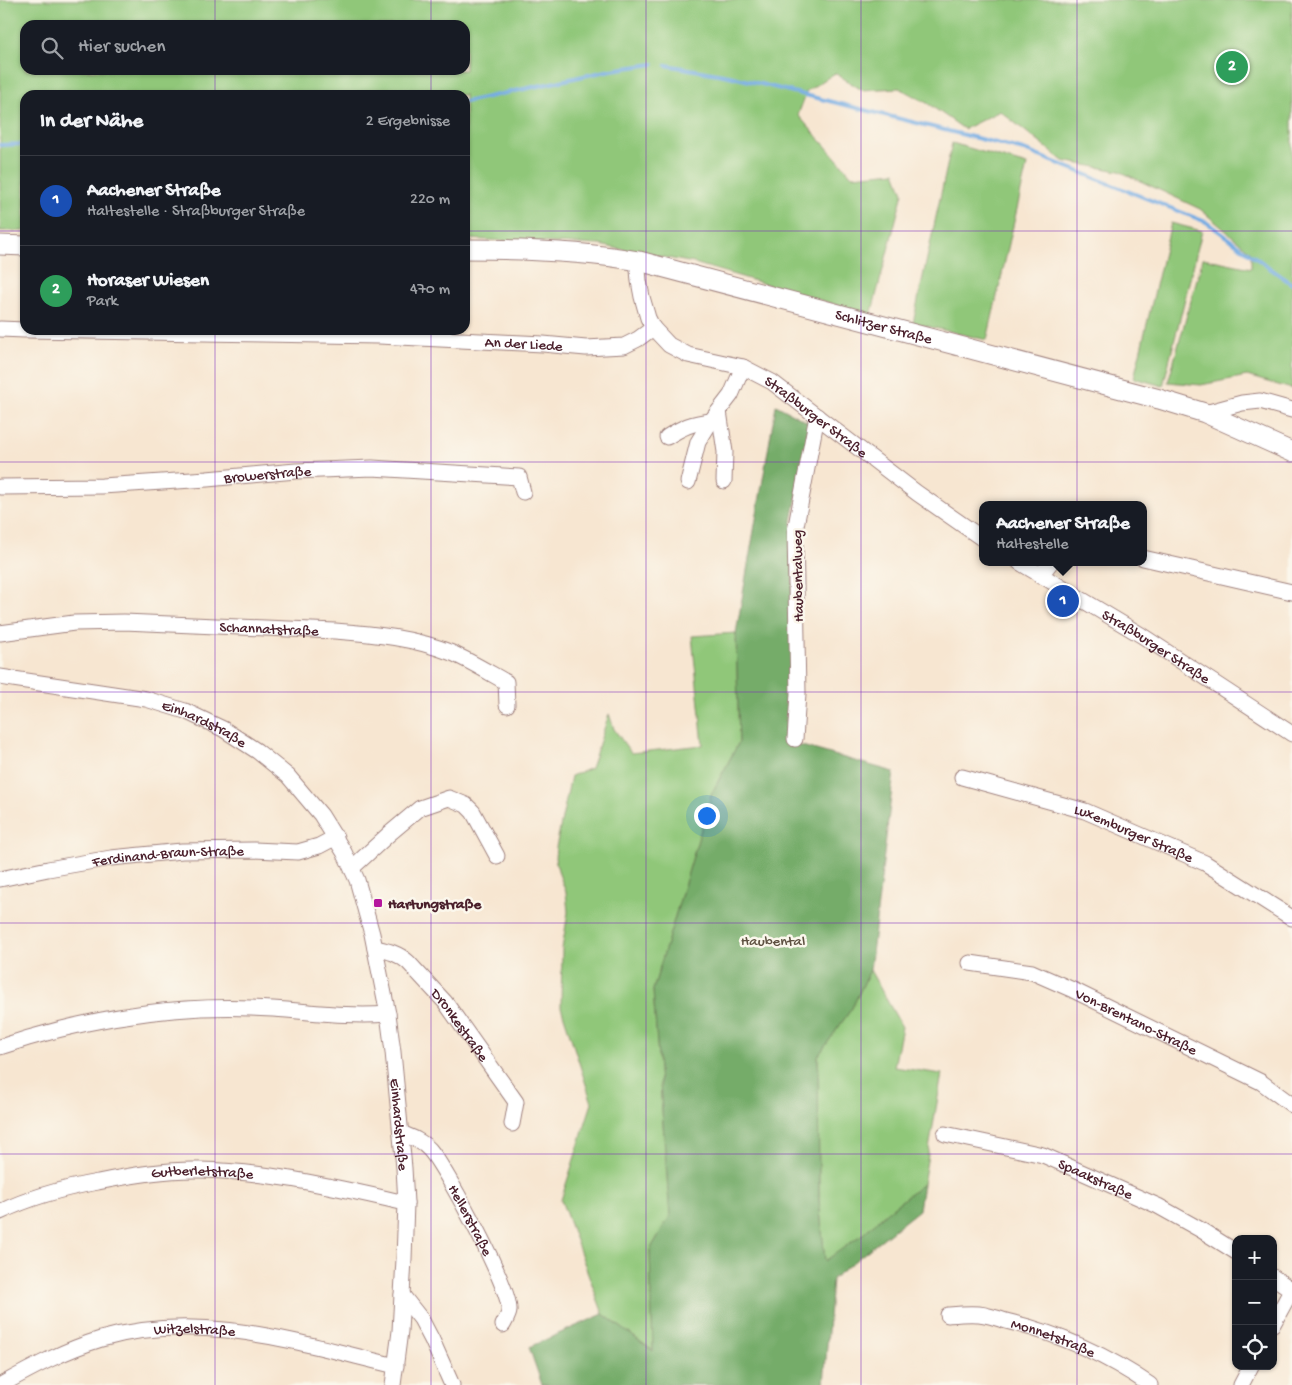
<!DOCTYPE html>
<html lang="de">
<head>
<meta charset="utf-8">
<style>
  body { margin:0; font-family:"Gochi Hand",sans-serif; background:#20242c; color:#f1f3f6 }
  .controls { position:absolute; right:15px; bottom:15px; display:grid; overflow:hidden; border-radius:10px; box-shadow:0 1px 4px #0004 }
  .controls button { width:45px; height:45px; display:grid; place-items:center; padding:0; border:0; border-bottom:1px solid #363941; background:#171b24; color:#f1f3f6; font:25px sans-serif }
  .you { position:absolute; left:706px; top:815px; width:18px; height:18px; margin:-12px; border:4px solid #fff; border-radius:50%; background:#1a73e8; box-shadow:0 0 0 8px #1a73e833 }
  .badge { display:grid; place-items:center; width:32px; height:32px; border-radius:50%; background:#d690ce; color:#fff; font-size:16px; font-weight:700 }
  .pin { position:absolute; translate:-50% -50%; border:2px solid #fff; box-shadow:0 1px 5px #0006 }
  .popup { position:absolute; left:979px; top:501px; width:168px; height:65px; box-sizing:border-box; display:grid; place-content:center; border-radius:10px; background:#171b24; filter:drop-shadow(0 1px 4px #0005); font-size:16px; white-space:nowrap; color:#9ea1a6 }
  .popup b { font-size:19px; color:#f1f3f6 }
  .popup::after { content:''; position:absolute; left:50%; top:100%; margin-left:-10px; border:10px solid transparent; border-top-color:#171b24 }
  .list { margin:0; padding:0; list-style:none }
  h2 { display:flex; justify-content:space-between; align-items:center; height:65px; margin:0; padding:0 20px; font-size:21px }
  h2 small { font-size:16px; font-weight:400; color:#9ea1a6 }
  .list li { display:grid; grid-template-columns:32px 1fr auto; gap:15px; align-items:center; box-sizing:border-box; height:90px; padding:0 20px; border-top:1px solid #363941 }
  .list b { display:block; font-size:19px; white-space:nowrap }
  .list p { margin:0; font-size:16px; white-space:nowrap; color:#9ea1a6 }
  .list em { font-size:16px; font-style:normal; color:#9ea1a6 }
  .icon { flex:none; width:28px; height:28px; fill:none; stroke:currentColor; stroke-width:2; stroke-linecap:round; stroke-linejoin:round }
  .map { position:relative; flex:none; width:1292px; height:1385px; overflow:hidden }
  .search { position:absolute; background:#171b24; box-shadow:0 1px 4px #0004; left:20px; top:20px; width:450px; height:55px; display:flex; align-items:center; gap:12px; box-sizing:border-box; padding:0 18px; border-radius:15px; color:#9ea1a6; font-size:19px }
  .panel { position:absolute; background:#171b24; box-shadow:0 1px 4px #0004; left:20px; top:90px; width:450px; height:245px; border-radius:15px }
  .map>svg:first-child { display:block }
</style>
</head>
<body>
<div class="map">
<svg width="1292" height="1385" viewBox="0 0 1292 1385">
  <rect width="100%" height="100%" fill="#fbf7ec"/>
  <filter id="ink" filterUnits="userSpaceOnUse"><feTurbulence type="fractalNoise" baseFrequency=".02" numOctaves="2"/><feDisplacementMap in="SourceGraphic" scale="10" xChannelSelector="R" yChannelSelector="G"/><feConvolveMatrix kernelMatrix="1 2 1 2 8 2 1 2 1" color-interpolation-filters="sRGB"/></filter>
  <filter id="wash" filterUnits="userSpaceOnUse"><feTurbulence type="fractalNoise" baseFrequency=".0096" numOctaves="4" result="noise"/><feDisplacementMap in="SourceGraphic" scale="20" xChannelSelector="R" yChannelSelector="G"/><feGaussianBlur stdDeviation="1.12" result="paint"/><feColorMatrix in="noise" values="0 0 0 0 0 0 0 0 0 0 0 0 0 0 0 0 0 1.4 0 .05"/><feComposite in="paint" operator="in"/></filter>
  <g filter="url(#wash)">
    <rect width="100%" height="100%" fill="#f7e6d1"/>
    <path fill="#90c779" stroke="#6d7352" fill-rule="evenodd" d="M0,0H1292V389L1247,376L1201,385L1168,382L1203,258L1251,268V252L1200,209L1119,171L1063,161L1000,111L964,129L927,103L899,88L862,90L835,73L807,91L798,115L852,176L895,172L903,193L871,315L694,263L599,245L465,239V95H25V231H0ZM25,25H465V70H25Z
      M952,143L1027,165L987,340L913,323Z
      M1171,223L1202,231L1163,386L1134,378Z
      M736,633L739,742L712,793L653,990L670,1216L650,1250L653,1351L603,1314L561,1200L592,1103L561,1007L562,949L568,912L566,892L559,874L555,858L556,847L571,776L591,768L609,714L614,729L631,753L703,745L692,636Z
      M870,970L902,1027L894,1067L942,1074L923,1184L887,1212L863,1234L825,1262L819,1200L818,1056L852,1008Z"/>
    <path fill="#74ac69" stroke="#5f664a" d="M776,405L811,424L792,521L795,744L894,772L870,970L852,1008L818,1056L819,1200L825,1261L863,1234L887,1212L923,1184L919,1210L832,1279L824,1385H542L529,1347L603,1314L653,1351L650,1250L670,1216L653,990L712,793L739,742L736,633Z"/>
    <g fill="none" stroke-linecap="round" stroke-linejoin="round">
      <path stroke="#75ace3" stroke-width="4" d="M666,65L729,76L1024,150L1206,222L1292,284
        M465,102L611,70L653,64
        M0,145L25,144"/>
    </g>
  </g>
  <g filter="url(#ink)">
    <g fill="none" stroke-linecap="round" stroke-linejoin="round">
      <g stroke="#a0827e" stroke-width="17">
        <g id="minor">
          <path id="s1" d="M639,261L638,270L639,281L642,297L648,318L653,328L669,345L688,355L743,367L772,382L917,493L983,539"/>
          <path d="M0,329L25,330"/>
          <path id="s2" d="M29,330L379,336L543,344L586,348L624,346L638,339L653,328"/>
          <path d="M719,411L725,452L724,481"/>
          <path d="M1205,413L1242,403L1260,401L1292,410"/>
          <path d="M667,437C683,427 691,423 711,421"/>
          <path d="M688,482L698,442L711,421L731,395L743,367"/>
          <path id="s3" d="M0,487L102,486L207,479L296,471L372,468L519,477L523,492"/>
          <path d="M1143,558L1292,592"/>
          <path id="s4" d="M1019,562L1141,635L1292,734"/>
          <path d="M1040,576L1051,562"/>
          <path id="s5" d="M0,633L74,623L124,622L335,631C375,634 415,638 452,653C470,661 488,672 506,682L507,705"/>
          <path id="s6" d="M0,677L146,699L185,711L223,729L257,751L288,776L321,815L344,852L357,880L372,934L388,1014L393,1052L404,1168L406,1203L404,1259L400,1331L393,1385"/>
          <path d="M795,739L798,694L795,531L817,416"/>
          <path id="s7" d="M962,777L1085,811L1205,863L1292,918"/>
          <path d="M352,868L389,834L420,808L449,798L466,805L473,812L497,856"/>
          <path id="s8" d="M0,879L48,869L111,858L182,851L254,850L298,852L319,846L336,837"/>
          <path id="s9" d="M375,948C388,951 398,953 408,962L445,1002L516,1102L512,1124"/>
          <path id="s10" d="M970,963L1032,972L1073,990L1261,1082L1292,1105"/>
          <path d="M0,1047C81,1020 165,1005 251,1008C297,1009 342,1018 388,1014"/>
          <path id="s11" d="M401,1133C411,1137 422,1141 430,1150C446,1169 512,1290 509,1311C509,1315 505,1321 503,1325"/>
          <path id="s12" d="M945,1134L1043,1155L1158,1206L1201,1230L1236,1252"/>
          <path id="s13" d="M0,1212C31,1197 64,1188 98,1182C131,1175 165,1169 200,1170C269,1171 338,1188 406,1203"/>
          <path d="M1273,1277L1292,1290"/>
          <path d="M402,1295L421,1319L432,1340L452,1385"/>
          <path id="s14" d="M948,1315C959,1314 969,1313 979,1314C988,1315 997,1318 1006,1321C1056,1333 1107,1355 1150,1385"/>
          <path d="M1273,1324L1292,1289"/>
          <path id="s15" d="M1,1385C33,1367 65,1350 101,1339C200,1310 299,1343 396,1366"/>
          <path d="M1241,1385L1251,1366"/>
        </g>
      </g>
      <g stroke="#a0827e" stroke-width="21">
        <g id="major">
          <path d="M0,245L25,246"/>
          <path id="s16" d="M465,249C523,249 582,251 639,261L1159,399L1205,413L1292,452"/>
        </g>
      </g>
      <use href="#minor" stroke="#fff" stroke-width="15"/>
      <use href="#major" stroke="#fff" stroke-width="19"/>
    </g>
  </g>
  <path fill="none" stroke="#7b2cbf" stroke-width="1" stroke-opacity="0.55" d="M215,0V25M431,0V25M646,0V1385M861,0V1385M1077,0V1385M215,70V95M431,70V95M0,231H25M465,231H1292M215,330V1385M431,330V1385M0,462H1292M0,692H1292M0,923H1292M0,1154H1292"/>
  <rect fill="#b5179e" stroke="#fbf7ec" stroke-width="2" x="373" y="898" width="10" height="10" rx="2.5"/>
  <g text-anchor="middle" stroke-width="5" stroke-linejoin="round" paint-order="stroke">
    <g font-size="15" fill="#4a1f2b" stroke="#fbf7ec">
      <text dy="5" stroke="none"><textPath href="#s16" startOffset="428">Schlitzer Straße</textPath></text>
      <text dy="5" stroke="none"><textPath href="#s2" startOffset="495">An der Liede</textPath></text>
      <text dy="5" stroke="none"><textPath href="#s1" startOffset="259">Straßburger Straße</textPath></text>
      <text dy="5" stroke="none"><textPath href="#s3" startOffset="268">Browerstraße</textPath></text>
      <text transform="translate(797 576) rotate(-91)" y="5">Haubentalweg</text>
      <text dy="5" stroke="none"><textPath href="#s5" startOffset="270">Schannatstraße</textPath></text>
      <text dy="5" stroke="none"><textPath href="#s4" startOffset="161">Straßburger Straße</textPath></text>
      <text dy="5" stroke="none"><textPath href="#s6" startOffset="211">Einhardstraße</textPath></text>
      <text dy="5" stroke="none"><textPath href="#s7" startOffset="181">Luxemburger Straße</textPath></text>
      <text dy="5" stroke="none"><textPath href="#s8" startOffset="170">Ferdinand-Braun-Straße</textPath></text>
      <text dy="5" stroke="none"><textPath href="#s10" startOffset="178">Von-Brentano-Straße</textPath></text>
      <text dy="5" stroke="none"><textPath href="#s9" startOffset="118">Dronkestraße</textPath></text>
      <text dy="5" stroke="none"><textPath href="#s6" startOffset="685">Einhardstraße</textPath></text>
      <text dy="5" stroke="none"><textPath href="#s13" startOffset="208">Gutberletstraße</textPath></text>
      <text dy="5" stroke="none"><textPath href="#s12" startOffset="158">Spaakstraße</textPath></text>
      <text dy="5" stroke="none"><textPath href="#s11" startOffset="115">Hellerstraße</textPath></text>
      <text dy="5" stroke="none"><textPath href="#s15" startOffset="205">Witzelstraße</textPath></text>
      <text dy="5" stroke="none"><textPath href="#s14" startOffset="109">Monnetstraße</textPath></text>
    </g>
    <g font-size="15" font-weight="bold" fill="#4a1f2b" stroke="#fbf7ec" text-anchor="start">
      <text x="388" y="908">Hartungstraße</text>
    </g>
    <g font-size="15" fill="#5f5142" stroke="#fbf7ec">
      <text x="773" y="945">Haubental</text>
    </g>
  </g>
</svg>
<div class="controls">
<button>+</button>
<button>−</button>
<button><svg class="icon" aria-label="locate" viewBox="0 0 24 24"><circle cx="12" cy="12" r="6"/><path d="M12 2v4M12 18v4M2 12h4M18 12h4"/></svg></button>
</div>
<div class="you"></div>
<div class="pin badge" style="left:1063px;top:601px;background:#1a4fb4">1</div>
<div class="popup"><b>Aachener Straße</b>Haltestelle</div>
<div class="pin badge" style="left:1232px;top:67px;background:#2e9e5b">2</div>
<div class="search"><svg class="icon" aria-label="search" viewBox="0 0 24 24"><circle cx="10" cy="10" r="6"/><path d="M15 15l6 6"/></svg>Hier suchen</div>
<section class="panel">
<h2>In der Nähe<small>2 Ergebnisse</small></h2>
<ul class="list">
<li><span class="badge" style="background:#1a4fb4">1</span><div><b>Aachener Straße</b><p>Haltestelle · Straßburger Straße</p></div><em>220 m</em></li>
<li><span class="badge" style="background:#2e9e5b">2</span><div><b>Horaser Wiesen</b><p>Park</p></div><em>470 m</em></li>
</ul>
</section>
</div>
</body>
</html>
